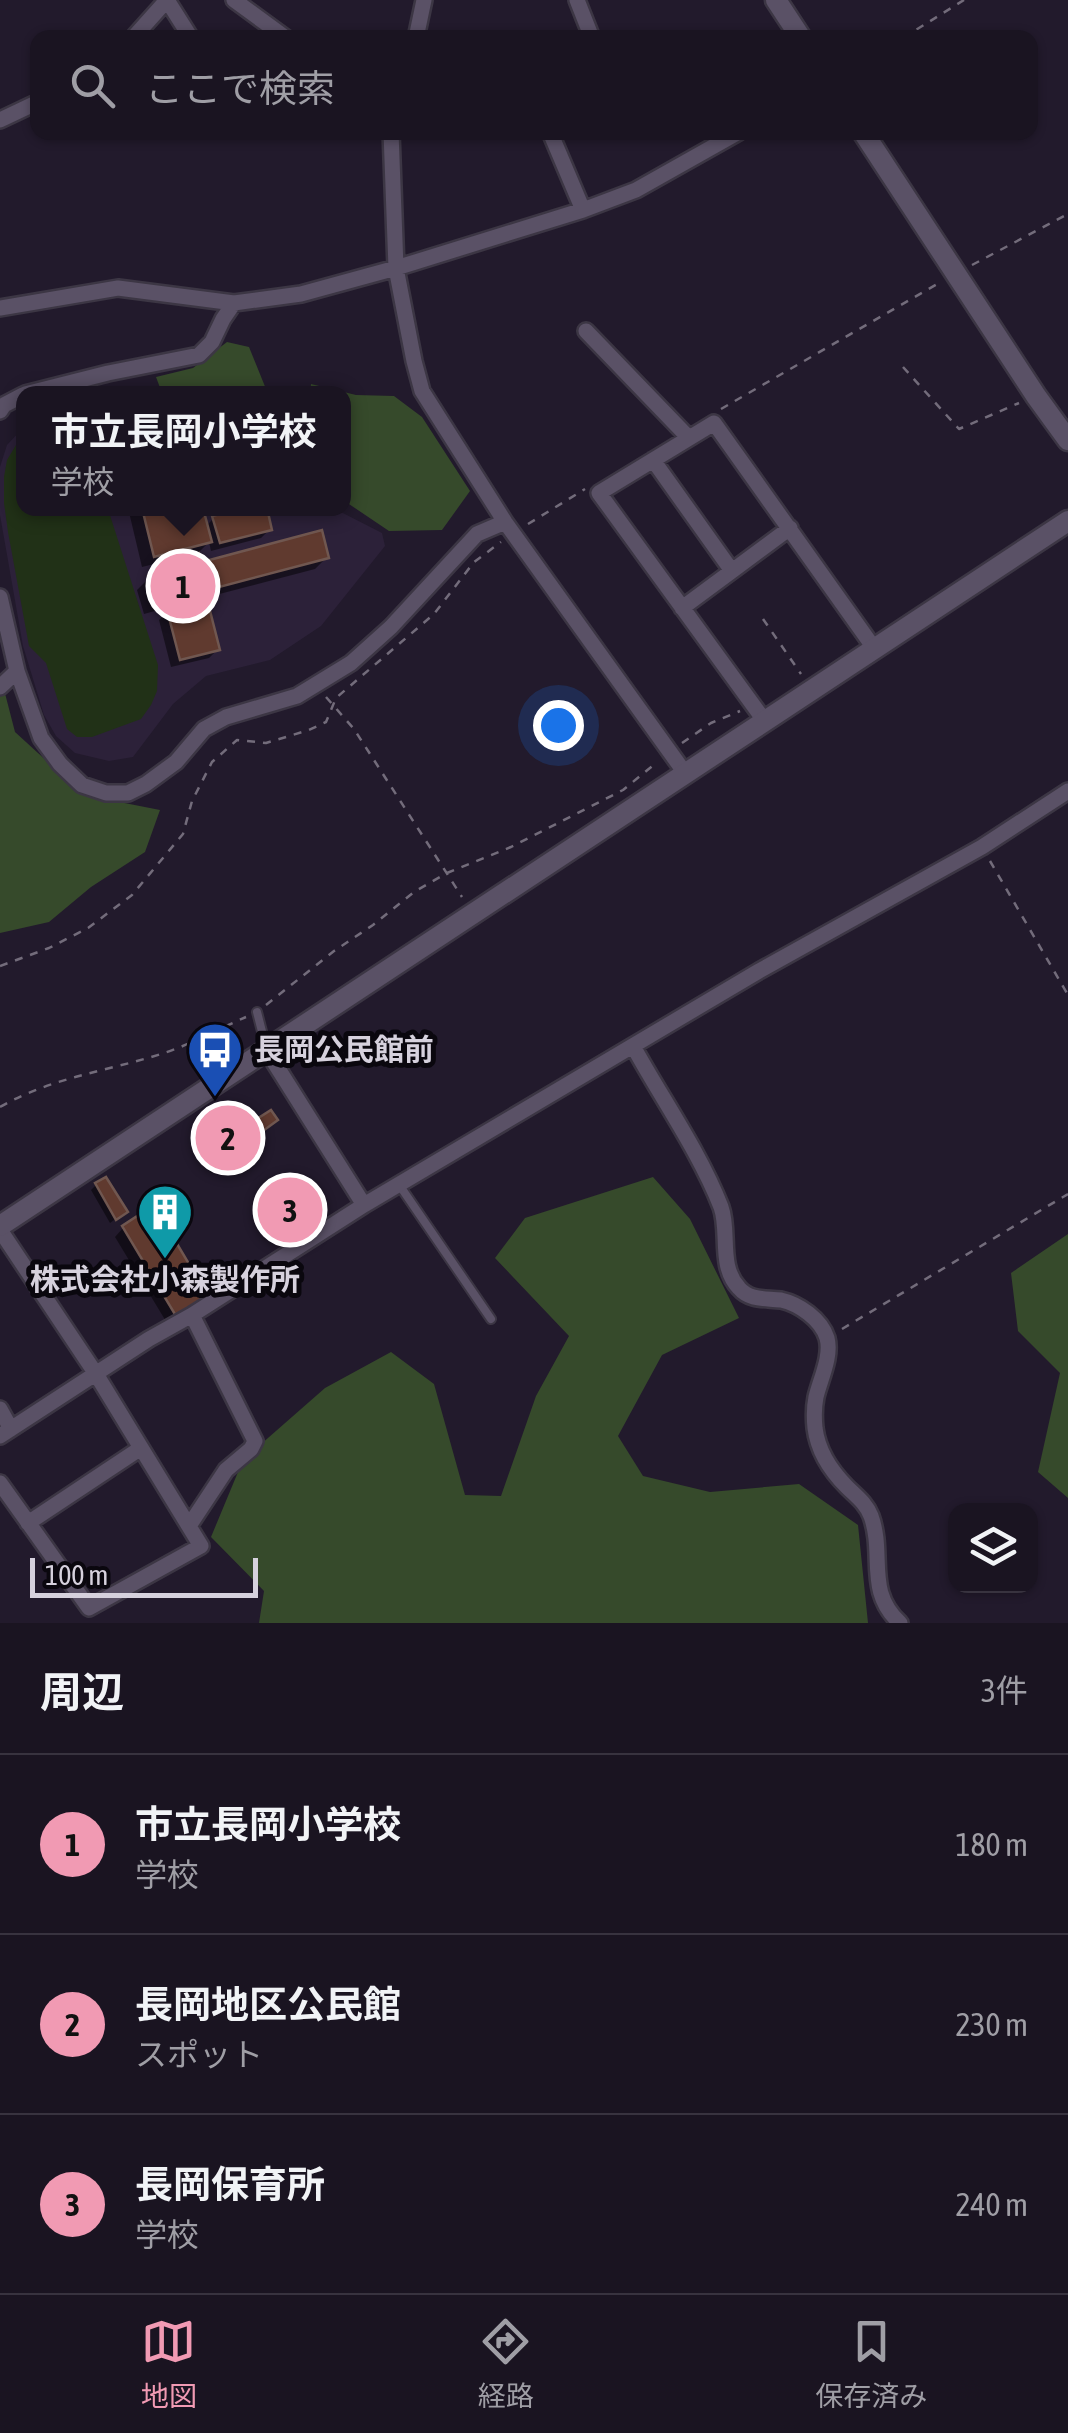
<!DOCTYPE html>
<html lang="ja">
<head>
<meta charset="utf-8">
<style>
  body { margin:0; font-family:"Asap Condensed","Noto Sans JP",sans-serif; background:#27212e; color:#f1f3f6 }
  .controls { position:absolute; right:30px; bottom:30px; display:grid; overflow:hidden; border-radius:20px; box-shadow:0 2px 8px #0004 }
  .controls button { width:90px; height:90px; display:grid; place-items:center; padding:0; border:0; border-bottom:2px solid #38333f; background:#1a1421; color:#f1f3f6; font:50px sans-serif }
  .scale { position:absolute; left:30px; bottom:25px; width:228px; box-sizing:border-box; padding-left:10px; border:5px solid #d6d1dd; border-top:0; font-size:28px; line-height:35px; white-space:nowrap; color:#d6d1dd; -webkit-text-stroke:8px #0a070e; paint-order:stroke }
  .you { position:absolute; left:558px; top:725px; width:35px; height:35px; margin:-25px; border:8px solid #fff; border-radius:50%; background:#1a73e8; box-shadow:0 0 0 15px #1a73e833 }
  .badge { display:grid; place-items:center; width:65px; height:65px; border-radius:50%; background:#f19ab3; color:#111; font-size:32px; font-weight:700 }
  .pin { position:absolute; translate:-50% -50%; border:5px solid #fff; box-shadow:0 2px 10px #0006 }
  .popup { position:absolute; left:16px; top:386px; width:335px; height:130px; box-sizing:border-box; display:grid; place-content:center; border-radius:20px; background:#1a1421; filter:drop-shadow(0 2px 8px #0005); font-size:32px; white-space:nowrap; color:#9f9ea5 }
  .popup b { font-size:38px; color:#f1f3f6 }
  .popup::after { content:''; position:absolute; left:50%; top:100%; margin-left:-20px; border:20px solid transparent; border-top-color:#1a1421 }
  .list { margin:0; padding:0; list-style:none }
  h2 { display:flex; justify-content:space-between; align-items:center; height:130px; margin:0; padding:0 40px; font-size:42px }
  h2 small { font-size:32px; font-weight:400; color:#9f9ea5 }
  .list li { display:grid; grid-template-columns:65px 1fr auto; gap:30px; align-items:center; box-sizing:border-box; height:180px; padding:0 40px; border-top:2px solid #38333f }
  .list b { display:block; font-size:38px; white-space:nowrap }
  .list p { margin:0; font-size:32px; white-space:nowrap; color:#9f9ea5 }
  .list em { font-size:32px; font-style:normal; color:#9f9ea5 }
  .icon { flex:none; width:55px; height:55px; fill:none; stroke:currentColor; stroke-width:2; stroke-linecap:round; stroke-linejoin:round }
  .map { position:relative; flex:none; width:1068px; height:1623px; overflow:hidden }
  .search { position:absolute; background:#1a1421; box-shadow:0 2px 8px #0004; left:30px; right:30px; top:30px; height:110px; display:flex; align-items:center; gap:25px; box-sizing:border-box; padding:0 35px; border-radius:20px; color:#9f9ea5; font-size:38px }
  .sheet { height:670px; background:#1a1421 }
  nav { display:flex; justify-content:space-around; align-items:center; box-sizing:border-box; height:140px; border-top:2px solid #38333f; background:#1a1421; font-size:28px; color:#9f9ea5 }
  nav a { display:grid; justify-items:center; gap:5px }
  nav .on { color:#f19ab3 }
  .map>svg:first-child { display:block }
</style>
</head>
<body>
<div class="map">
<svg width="1068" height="1623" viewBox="0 0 1068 1623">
  <rect width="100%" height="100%" fill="#221a2c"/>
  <path fill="#2c2139" d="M23,428V508L335,509L382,533L385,546L321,626L270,660L206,676L173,704L133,757L109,761L75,753L56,736L44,715L23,646L0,515V467L7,445Z"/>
  <path fill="#213117" d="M23,438V508L108,509L158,665L157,691L151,705L141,719L92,737H77L67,729L46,663L29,646L8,532L4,503V477L7,460L16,445Z"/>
  <path fill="#364a2b" d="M227,342L249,347L266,389L265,394L162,393L156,377L193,368Z
    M311,384L356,395L394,396L422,417L470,491L442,530L389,531L343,500V394L310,393Z
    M0,674L15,732L84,795L160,810L145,852L91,887L49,922L0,933Z
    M653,1177L690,1219L739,1318L662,1355L618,1436L643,1476L710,1492L799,1484L858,1525L868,1623H259L264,1591L211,1537L243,1460L325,1388L391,1352L434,1384L465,1495L501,1496L536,1396L569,1336L495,1258L525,1218Z
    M1068,1234V1498L1038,1472L1060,1373L1018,1331L1011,1273Z"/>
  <path fill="#0007" d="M128,508H201L205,527L214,518L270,529L261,538L211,551L209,542L197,554L200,565L327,557L315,569L204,598L218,649L209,658L171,667L159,620L173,606L144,614L137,590L149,578L166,574L183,557L142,567Z
    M270,1125L251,1138L253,1142L244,1150L211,1173L193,1145L201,1137L246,1131L251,1126Z
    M96,1185L125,1212L110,1223L91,1190Z
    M123,1228L205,1295L197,1304L167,1323L115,1237Z"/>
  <path fill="#603a2f" stroke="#705750" stroke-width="2.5" d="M142,508H203L212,542L154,557Z
    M242,508H267L272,530L220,543L212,516Z
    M322,530L329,558L155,604L148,576L180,568L178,559L199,553L202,562Z
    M207,599L220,650L180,660L167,610Z
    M235,1110L256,1142L220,1166L200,1135Z
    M271,1110L278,1120L256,1136L249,1124Z
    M106,1177L128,1212L116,1220L95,1183Z
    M154,1205L208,1296L176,1316L122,1226Z"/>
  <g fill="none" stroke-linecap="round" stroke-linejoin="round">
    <g stroke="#3c3644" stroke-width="12">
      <path id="service" d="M257,1012L266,1047
        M400,1186L491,1319"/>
    </g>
    <g stroke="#3c3644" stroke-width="20">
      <path id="minor" d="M167,0L191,38
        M234,0L286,38
        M577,0L592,38
        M133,38L167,0
        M416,38L424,0
        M0,120L38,102
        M391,132L396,268L414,361L422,391L505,522L685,773
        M550,132L583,210
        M0,308L118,288L234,303L301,294L396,268L583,210L636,190L739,132
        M586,331L689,438
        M25,394L108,373L199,355L212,342L223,319L234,303
        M0,411L4,405L23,395
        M653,460L732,571L682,608
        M732,571L790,528
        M0,597L17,671L41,738L60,764L82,785L106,793H128L146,784L176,762L204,729L226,717L297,696L351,663L391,627L477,534L505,522
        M0,687L17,671
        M764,720L599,493L714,423L874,648
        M633,1046C662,1099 699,1151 721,1207C730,1232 718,1266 739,1288C750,1301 766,1298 781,1300C799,1304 821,1319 827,1338C832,1356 820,1380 816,1397C814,1407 814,1418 815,1428C818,1452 830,1470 847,1487C856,1496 866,1503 871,1516C885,1555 865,1591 900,1623
        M267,1051L364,1205
        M0,1230L96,1374L201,1546L89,1608L0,1483
        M0,1409L11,1429
        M0,1436L149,1339L192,1315L364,1205L759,971L982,847L1068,791
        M28,1523L141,1448
        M189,1526L226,1470L251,1449L255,1441L192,1315"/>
    </g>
    <g stroke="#3c3644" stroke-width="25">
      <path id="tertiary" d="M776,0L801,38
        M863,132L1036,396L1068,440
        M0,1226L1068,521"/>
    </g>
    <path stroke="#736c7b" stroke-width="2.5" stroke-dasharray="8 8" stroke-linecap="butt" d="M903,38L964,0
      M972,265L1068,214
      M903,367L959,429L1019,403
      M721,409L939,283
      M528,524L585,489
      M763,619L801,674
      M326,697L354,729L462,897
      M682,743L711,723L740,711
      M990,861L1068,995
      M0,966L49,948L88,928L132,895L183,834L192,801L212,762L237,740L266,743L309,730L326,722L336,698L434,614L474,562L501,542
      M266,1005L334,951L373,925L414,892L447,873L511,847L623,790L656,763
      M0,1107C53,1077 104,1072 161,1054C190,1045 218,1029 246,1017
      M842,1329L1068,1194"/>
    <use href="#service" stroke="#5a5166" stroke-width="8"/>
    <use href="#minor" stroke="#5a5166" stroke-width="15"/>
    <use href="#tertiary" stroke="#5a5166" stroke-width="20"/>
  </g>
  <defs>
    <g id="bus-pin" transform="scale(2.875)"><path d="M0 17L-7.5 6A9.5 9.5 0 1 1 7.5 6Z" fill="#1a4fb4" stroke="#0a070e"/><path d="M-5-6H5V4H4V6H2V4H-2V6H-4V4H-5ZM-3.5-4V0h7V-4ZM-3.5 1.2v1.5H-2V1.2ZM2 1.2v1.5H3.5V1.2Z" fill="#fff"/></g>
    <g id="building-pin" transform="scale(2.875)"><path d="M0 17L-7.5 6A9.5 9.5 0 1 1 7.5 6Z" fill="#0f9aa8" stroke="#0a070e"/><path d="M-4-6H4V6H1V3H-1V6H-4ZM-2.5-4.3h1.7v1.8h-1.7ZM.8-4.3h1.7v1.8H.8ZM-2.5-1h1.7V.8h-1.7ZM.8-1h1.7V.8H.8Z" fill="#fff"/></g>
  </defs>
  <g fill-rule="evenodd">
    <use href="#bus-pin" x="215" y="1050"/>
    <use href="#building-pin" x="165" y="1212"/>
  </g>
  <g text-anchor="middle" stroke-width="10" stroke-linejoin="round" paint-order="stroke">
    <g font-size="30" font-weight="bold" fill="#d6d1dd" stroke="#0a070e" text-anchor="start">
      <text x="254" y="1060">長岡公民館前</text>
      <text x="165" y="1290" text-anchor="middle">株式会社小森製作所</text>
    </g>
  </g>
</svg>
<div class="controls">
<button><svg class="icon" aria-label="layers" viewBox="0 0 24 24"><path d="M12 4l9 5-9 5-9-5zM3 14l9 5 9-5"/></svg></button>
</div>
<div class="scale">100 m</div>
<div class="you"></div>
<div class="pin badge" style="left:183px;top:586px">1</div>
<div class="popup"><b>市立長岡小学校</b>学校</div>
<div class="pin badge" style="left:228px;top:1138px">2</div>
<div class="pin badge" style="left:290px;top:1210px">3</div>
<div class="search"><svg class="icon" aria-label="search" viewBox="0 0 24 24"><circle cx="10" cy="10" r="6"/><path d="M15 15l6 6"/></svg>ここで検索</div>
</div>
<section class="sheet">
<h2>周辺<small>3件</small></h2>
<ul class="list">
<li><span class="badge">1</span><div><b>市立長岡小学校</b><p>学校</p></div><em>180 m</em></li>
<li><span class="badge">2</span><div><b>長岡地区公民館</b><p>スポット</p></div><em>230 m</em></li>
<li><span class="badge">3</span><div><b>長岡保育所</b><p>学校</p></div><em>240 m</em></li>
</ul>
</section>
<nav>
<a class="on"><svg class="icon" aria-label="map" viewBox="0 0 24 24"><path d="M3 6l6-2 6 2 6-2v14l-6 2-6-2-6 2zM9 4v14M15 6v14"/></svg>地図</a>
<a><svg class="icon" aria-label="directions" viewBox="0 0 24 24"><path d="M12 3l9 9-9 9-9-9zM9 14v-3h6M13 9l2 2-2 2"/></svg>経路</a>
<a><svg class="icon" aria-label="saved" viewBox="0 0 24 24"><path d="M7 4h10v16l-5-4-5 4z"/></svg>保存済み</a>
</nav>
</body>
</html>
